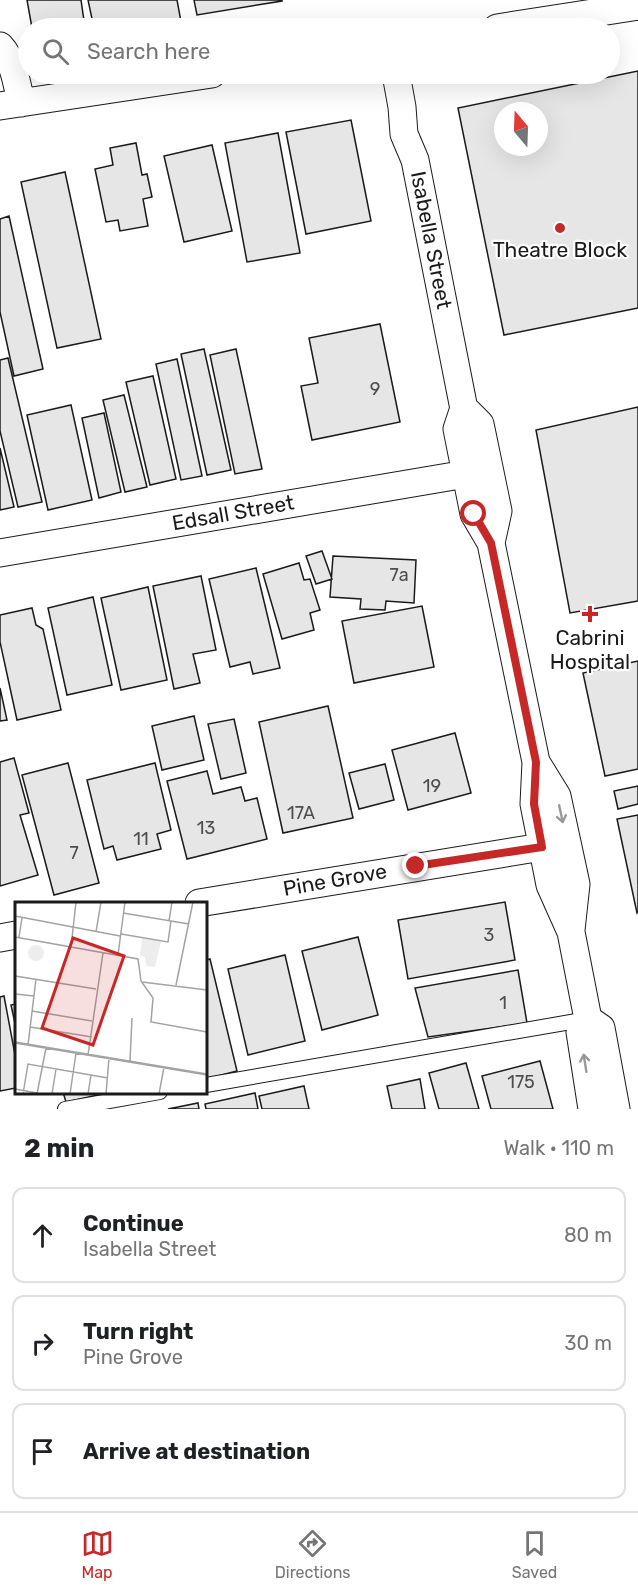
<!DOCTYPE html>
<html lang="en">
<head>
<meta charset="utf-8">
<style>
  body { margin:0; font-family:Rubik,sans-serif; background:#f2f2f2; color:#202124 }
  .compass { position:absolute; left:494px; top:102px; width:54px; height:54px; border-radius:50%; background:#fff; box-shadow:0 6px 24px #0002; rotate:341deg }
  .stop { position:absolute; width:18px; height:18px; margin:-14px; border:4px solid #c62828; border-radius:50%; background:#fff }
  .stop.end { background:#c62828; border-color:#fff; box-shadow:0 2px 6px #0008 }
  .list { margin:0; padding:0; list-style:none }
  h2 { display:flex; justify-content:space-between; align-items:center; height:78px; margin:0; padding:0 24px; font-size:26px }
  h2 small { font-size:20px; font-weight:400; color:#757577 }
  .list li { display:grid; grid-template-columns:39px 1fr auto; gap:18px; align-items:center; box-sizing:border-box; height:96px; margin:0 12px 12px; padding:0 12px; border:2px solid #e0e0e0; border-radius:12px }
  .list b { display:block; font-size:22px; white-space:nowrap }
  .list p { margin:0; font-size:20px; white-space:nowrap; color:#757577 }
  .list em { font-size:20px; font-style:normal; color:#757577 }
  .icon { flex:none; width:33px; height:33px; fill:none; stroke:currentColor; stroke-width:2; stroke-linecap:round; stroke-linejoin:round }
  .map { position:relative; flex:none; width:638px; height:1109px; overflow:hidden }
  .search { position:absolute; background:#fff; box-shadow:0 6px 24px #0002; left:18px; right:18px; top:18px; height:66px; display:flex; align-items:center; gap:15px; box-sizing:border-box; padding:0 21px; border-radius:33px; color:#757577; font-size:22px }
  .sheet { height:402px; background:#fff }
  nav { display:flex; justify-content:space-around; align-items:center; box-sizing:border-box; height:84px; border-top:2px solid #e0e0e0; background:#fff; font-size:16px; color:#757577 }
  nav a { display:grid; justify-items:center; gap:3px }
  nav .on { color:#c62828 }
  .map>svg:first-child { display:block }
</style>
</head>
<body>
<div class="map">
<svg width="638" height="1109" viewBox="0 0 638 1109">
  <rect width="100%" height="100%" fill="#fff"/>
  <path fill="#e6e6e6" stroke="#1a1a1a" stroke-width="1.5" fill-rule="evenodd" d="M27,0H81L85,28H32Z
    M88,0H177L182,27L94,28Z
    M194,0H282V1L197,15Z
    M638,71V308L504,335L458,108ZM503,111H539V147H503Z
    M351,120L371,221L306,234L286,132Z
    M278,133L300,253L247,262L225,143Z
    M136,143L142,175L147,174L152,197L143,199L148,226L120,231L118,220L106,222L95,169L113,165L110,148Z
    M212,145L232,231L184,242L164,156Z
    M65,172L101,339L57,348L21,182Z
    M9,216L43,369L14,376L0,312V219Z
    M380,324L400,422L312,440L301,386L318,383L309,338Z
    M204,349L231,470L207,475L181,354Z
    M236,349L262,469L235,474L210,355Z
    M8,358L42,502L18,507L0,431V360Z
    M177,359L202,476L181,480L156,364Z
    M153,376L176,479L150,485L126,382Z
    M124,395L147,487L125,492L103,400Z
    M71,405L92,500L48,510L27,415Z
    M638,407V601L570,613L536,430Z
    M104,413L121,492L99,498L82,418Z
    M0,448L14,507L0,510Z
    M322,551L332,579L316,584L306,556Z
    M333,556L416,560L414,603L386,601L385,610L360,609L361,599L330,597Z
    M299,563L304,580L310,579L320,610L310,613L314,630L282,639L263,574Z
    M256,568L280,668L253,674L250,662L230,667L209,579Z
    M201,576L216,650L193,654L200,683L174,689L153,586Z
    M148,587L167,680L121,690L101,598Z
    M93,597L112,685L67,695L48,608Z
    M422,606L434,667L354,683L342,621Z
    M32,608L36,625L43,629L61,710L17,720L0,642V615Z
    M638,661V769L605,776L583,673Z
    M0,688L7,720L0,721Z
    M328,706L353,818L283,833L259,722Z
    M194,716L204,760L162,770L152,726Z
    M234,719L246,773L221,779L208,724Z
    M455,733L471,793L408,810L392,750Z
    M14,758L29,813L20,815L38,875L0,886V762Z
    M68,763L99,883L54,895L22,775Z
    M155,763L171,830L157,834L161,849L117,860L113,846L104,849L87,780Z
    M385,764L394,800L359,809L349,773Z
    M207,771L213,794L241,787L245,801L257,798L267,839L187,859L167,781Z
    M638,786V804L618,809L614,791Z
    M638,815V912L637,913L617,819Z
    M505,902L515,960L408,979L398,920Z
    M358,937L378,1015L322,1030L302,951Z
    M285,955L305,1041L248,1055L228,969Z
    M210,959L237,1071L206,1079V960Z
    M518,970L527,1023L428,1037L415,988Z
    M4,996L16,1060V1088L0,1091V997Z
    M16,1004V1028L11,1005Z
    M540,1061L553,1109H491L482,1076Z
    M466,1063L479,1109H439L429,1073Z
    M420,1079L425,1109H392L387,1086Z
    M304,1086L309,1109H262L259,1096Z
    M63,1092H97L98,1095L66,1102Z
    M255,1093L258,1109H206L205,1104Z
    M198,1103L199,1109H168Z"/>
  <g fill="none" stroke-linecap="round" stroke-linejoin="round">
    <g stroke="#1a1a1a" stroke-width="16">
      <path id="service" d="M206,1085L588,1019
        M65,1109L160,1092"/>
    </g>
    <g stroke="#1a1a1a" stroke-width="29">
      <path id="minor" d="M497,28L638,6
        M0,46C14,61 17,84 21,103
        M396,74L402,107L404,134L415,160L463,404L464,408L457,429L474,514L491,543L536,762L534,804L550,885L571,932L588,1019L601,1028L616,1109
        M0,106L212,74
        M464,408L480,424L498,511L491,543
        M0,553L466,474C479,474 485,480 493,490
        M536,762L557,796L576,884L571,930
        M199,903L542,847
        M0,938L16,935
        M588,1019L580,1032L592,1109"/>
    </g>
    <use href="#service" stroke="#fff" stroke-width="14"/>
    <use href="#minor" stroke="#fff" stroke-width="27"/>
  </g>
  <defs><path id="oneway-shaft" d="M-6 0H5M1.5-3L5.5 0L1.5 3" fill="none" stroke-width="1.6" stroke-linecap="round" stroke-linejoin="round" transform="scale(1.5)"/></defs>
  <g stroke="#989898">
    <use href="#oneway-shaft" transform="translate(561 814) rotate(78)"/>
    <use href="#oneway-shaft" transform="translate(585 1063) rotate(-99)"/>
  </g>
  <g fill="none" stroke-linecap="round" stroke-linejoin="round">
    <path stroke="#c62828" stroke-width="8" d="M416,866L542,847L534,804L536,762L491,543L474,514"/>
  </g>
  <g fill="#c62828" stroke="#fff" stroke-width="2">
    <circle cx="560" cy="228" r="6"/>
    <path d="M587 605h6v6h6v6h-6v6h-6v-6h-6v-6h6z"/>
  </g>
  <g text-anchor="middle" stroke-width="4.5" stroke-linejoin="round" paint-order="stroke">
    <g font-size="18" fill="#4d4d4d">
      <text x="375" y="395">9</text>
      <text x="399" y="581">7a</text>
      <text x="432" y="792">19</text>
      <text x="301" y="819">17A</text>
      <text x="206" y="834">13</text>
      <text x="141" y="845">11</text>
      <text x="74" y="859">7</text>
      <text x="489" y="941">3</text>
      <text x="503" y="1009">1</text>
      <text x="521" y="1088">175</text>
    </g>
    <g font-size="21" fill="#1a1a1a" stroke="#fff">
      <text transform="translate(431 240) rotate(79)" y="7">Isabella Street</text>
      <text transform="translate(233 513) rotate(-10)" y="7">Edsall Street</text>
      <text transform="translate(335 880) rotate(-10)" y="7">Pine Grove</text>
    </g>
    <g font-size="21" fill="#1a1a1a" stroke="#fff">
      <text x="560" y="257">Theatre Block</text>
      <text x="590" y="645">Cabrini<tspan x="590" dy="24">Hospital</tspan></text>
    </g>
  </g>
  <g transform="translate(15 902)">
    <rect width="192" height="192" fill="#fff"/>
    <path d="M127,36L146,39L140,65L131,64L130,55L125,54ZM13 51a8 8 0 1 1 16 0a8 8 0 1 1-16 0Z" fill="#ededed"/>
    <path fill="none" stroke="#a3a3a3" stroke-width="1.5" d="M108,11L174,22M0,14L105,34M154,19L157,0M81,30L86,0M106,32L153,40L156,19M0,35L123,57L126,79L138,96L136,120L192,130M4,35L7,16M56,45L61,0M103,53L110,0M0,74L81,87M127,80L192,88M161,83L178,0M0,92L19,94M17,109L77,119M15,125L77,135M0,140L192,172M0,141L192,173M13,143L21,77M73,153L88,51M115,159L117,116M0,187L22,191M8,192L13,162L93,176M22,192L31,146M37,192L41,167M55,192L61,151M73,192L76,173M91,192L94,156M144,192L149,165"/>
    <path fill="#c62828" fill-opacity="0.15" stroke="#c62828" stroke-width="3" d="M58,36L109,54L78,143L27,126Z"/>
    <rect width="192" height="192" fill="none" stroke="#1a1a1a" stroke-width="3"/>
  </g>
</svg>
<svg class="compass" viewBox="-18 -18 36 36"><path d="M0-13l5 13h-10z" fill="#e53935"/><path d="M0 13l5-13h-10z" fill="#757577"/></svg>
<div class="stop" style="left:474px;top:514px"></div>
<div class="stop end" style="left:416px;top:866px"></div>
<div class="search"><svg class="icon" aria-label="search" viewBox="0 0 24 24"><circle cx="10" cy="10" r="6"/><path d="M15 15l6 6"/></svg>Search here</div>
</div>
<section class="sheet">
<h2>2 min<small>Walk · 110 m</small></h2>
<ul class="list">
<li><svg class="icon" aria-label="ahead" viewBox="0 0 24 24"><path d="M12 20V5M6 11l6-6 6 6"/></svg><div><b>Continue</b><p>Isabella Street</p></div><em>80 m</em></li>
<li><svg class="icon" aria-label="right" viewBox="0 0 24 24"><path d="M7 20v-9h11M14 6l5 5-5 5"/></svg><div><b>Turn right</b><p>Pine Grove</p></div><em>30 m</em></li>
<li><svg class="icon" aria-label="arrive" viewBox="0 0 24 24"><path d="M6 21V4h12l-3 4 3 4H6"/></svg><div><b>Arrive at destination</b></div></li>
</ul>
</section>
<nav>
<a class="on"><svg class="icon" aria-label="map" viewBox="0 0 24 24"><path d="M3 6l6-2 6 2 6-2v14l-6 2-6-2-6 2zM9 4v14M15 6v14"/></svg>Map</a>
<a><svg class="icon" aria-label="directions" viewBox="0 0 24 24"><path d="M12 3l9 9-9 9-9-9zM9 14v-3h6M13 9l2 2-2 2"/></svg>Directions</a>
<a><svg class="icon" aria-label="saved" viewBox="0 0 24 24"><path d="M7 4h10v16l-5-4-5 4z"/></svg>Saved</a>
</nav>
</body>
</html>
